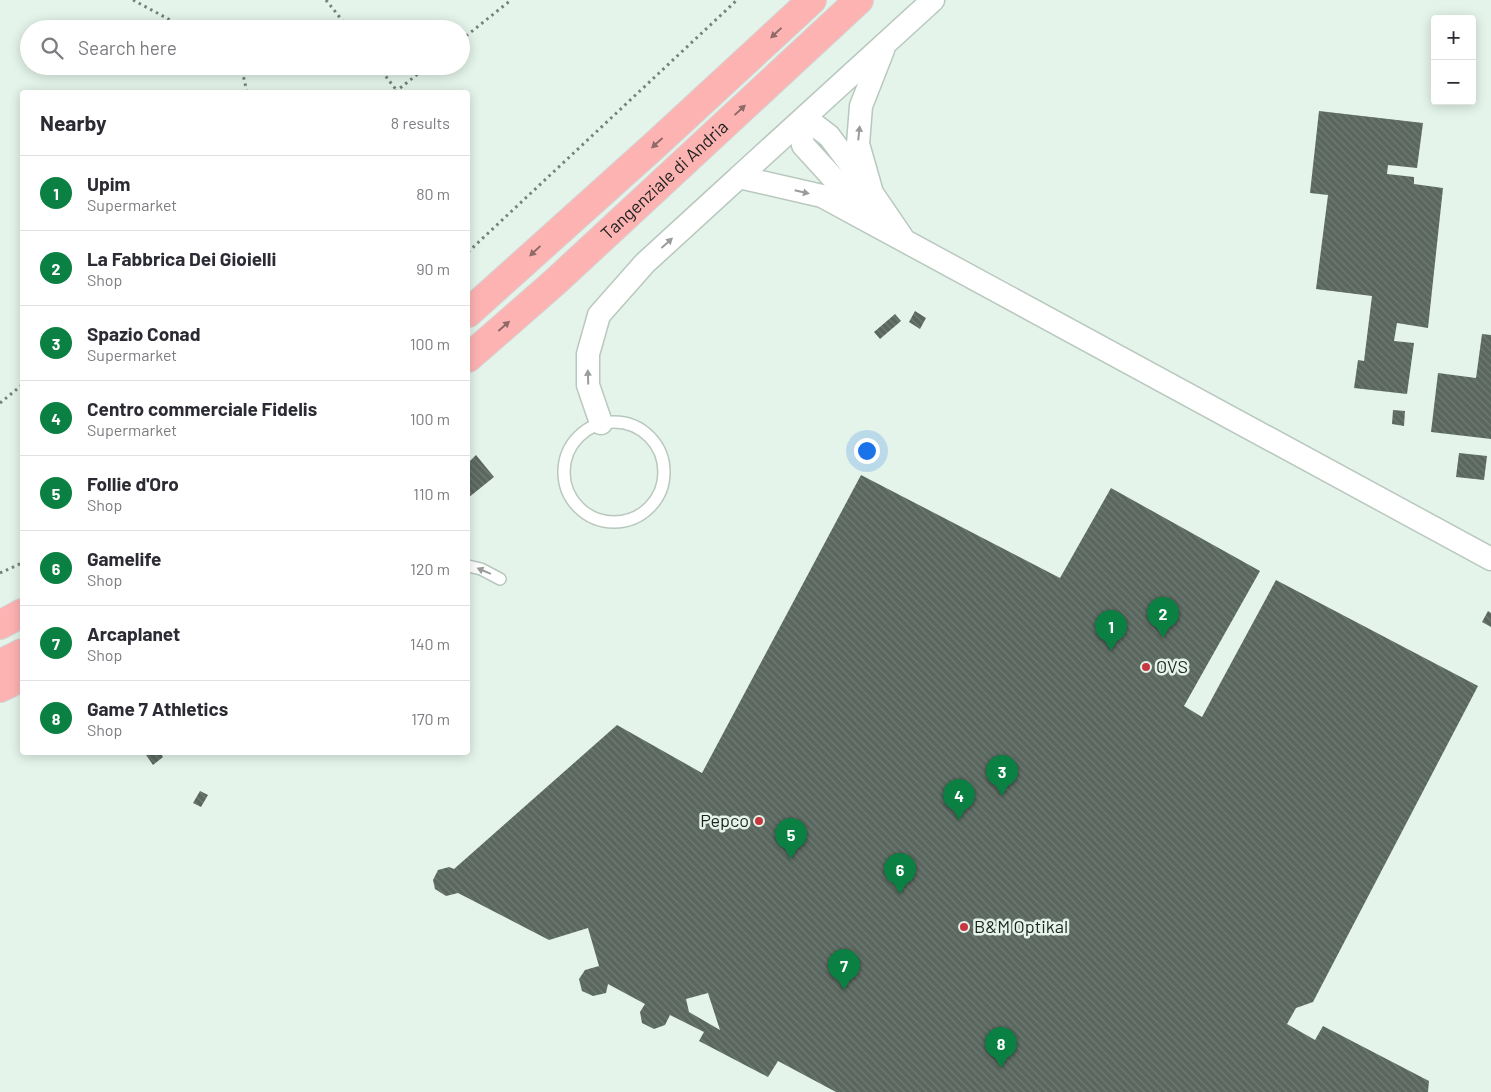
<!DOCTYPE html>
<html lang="en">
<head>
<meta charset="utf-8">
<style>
  body { margin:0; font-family:Barlow,sans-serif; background:#f7f7f7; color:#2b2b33 }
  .controls { position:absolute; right:15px; top:15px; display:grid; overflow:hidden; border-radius:5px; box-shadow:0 2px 12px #0003 }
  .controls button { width:45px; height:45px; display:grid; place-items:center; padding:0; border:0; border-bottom:1px solid #e1e1e2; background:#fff; color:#2b2b33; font:25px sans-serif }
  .you { position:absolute; left:866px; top:450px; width:18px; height:18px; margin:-12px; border:4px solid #fff; border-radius:50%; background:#1a73e8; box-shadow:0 0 0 8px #1a73e833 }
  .badge { display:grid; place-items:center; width:32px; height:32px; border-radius:50%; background:#0b8043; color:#fff; font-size:16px; font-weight:700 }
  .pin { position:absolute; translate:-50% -41px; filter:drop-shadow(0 1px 2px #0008) }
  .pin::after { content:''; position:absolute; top:26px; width:18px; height:15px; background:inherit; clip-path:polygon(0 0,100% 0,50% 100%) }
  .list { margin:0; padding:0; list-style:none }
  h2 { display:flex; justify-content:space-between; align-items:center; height:65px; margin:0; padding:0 20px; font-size:21px }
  h2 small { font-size:16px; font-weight:400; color:#7c7c81 }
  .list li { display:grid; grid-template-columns:32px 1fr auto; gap:15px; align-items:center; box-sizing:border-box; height:75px; padding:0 20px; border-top:1px solid #e1e1e2 }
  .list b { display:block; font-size:19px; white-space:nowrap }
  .list p { margin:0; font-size:16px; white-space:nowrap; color:#7c7c81 }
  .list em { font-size:16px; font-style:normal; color:#7c7c81 }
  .icon { flex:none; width:28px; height:28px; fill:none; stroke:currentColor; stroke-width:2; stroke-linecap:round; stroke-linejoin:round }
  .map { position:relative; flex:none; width:1491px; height:1092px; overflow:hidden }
  .search { position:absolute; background:#fff; box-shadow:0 2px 12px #0003; left:20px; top:20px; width:450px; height:55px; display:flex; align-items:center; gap:12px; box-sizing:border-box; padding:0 18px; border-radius:28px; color:#7c7c81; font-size:19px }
  .panel { position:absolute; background:#fff; box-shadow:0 2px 12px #0003; left:20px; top:90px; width:450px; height:665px; border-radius:5px }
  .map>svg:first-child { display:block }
</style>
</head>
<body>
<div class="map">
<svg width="1491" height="1092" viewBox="0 0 1491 1092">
  <defs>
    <pattern id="building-back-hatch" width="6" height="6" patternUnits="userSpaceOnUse" patternTransform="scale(1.25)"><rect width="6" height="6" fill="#5a675f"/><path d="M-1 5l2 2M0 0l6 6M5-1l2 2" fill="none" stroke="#727c76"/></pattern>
  </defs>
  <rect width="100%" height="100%" fill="#e4f4ea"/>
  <path fill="url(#building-back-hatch)" fill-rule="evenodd" d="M1319,111L1423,123L1417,168L1388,165L1387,174L1414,177V184L1443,188L1428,328L1397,323L1394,341L1414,343L1407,394L1354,388L1358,360L1364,361L1372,296L1316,289L1328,195L1310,193Z
    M915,311L926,318L920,329L909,322Z
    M895,314L901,321L880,339L874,332Z
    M1482,334L1491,335V439L1431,432L1438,373L1476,378Z
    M1393,410L1405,411L1404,426L1392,424Z
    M1459,453L1487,456L1484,480L1456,477Z
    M476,455L494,477L468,498V463Z
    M861,475L1060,578L1111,488L1260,571L1184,706L1202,717L1276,580L1478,686L1313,1002L1296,1008L1287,1024L1315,1040L1323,1026L1429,1081L1428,1092H836L778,1061L768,1077L699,1041L704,1032L670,1015L665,1025L654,1029L642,1023L640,1012L645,1004L608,984L606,993L593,996L582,991L579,979L585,970L599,966L588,928L549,940L458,893L446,896L435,889L433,880L438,870L449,867L454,869L617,725L702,773ZM708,993L720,1030L689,1012L686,999Z
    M1488,611L1491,613V627L1482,622Z
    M144,752H160L163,757L153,765Z
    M200,791L208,795L201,807L193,803Z"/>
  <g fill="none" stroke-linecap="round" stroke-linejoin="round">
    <g stroke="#b9c8bf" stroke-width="14">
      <path id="lane" d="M564 472a50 50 0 1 1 100 0a50 50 0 1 1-100 0Z
        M468,566L481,569L500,579"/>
    </g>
    <g stroke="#b9c8bf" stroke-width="25">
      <path id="street" d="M883,50L861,106L858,144L872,193L902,237
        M739,177L933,0
        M867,212L855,202L803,145L799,123L816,126L829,136L872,193
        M601,423L588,385V354L599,315L645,263L739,177L822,196L1491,559"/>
    </g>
    <g stroke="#d2d3d2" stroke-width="30">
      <g id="primary">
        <path d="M468,313L655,145L812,0"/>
        <path id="s1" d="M468,358L555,282L859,0"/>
        <path d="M0,625L22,613"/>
        <path d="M0,664L22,653"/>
        <path d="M0,688L22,677"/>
      </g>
    </g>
    <path stroke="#77817b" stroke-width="3" stroke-dasharray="2.5 4" stroke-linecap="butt" d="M133,0L187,29
      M326,0L349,29
      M461,40L511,0
      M238,66L242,70L247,92
      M378,66L397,91
      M395,92L428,66
      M468,252L737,0
      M0,403L22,385
      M0,573L22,563"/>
    <use href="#lane" stroke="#fff" stroke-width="11"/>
    <use href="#street" stroke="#fff" stroke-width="22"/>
    <use href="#primary" stroke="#feb3b3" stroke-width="28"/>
  </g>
  <defs><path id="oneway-solid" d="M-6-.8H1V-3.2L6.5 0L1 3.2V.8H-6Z" transform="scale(1.25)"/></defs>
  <g fill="#8e6a69">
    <use href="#oneway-solid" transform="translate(776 33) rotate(137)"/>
    <use href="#oneway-solid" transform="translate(740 110) rotate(-43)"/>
    <use href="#oneway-solid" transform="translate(657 143) rotate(138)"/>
    <use href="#oneway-solid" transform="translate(535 251) rotate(137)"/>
    <use href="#oneway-solid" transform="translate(504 326) rotate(-41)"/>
  </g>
  <g fill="#999c9a">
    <use href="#oneway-solid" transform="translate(859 133) rotate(-84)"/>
    <use href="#oneway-solid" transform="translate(802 192) rotate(13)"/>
    <use href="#oneway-solid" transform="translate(667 243) rotate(-42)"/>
    <use href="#oneway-solid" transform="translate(588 377) rotate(-92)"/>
    <use href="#oneway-solid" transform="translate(484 571) rotate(-157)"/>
  </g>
  <g fill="#c73741" stroke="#e4f4ea" stroke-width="2">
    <circle cx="1146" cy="667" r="5"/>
    <circle cx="759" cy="821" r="5"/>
    <circle cx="964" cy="927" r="5"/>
  </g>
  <g text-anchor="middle" stroke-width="5" stroke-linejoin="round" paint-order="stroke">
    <g font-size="18" fill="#1d221f" stroke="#e4f4ea">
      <text dy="6" stroke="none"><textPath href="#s1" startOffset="265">Tangenziale di Andria</textPath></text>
    </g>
    <g font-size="18" fill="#1d221f" stroke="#e4f4ea" text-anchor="start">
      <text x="1156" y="673">OVS</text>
      <text x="749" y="827" text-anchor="end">Pepco</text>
      <text x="974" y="933">B&amp;M Optikal</text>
    </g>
  </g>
</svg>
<div class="controls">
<button>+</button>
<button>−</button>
</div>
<div class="you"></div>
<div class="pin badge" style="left:1111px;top:651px">1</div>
<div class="pin badge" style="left:1163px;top:638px">2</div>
<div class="pin badge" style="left:1002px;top:796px">3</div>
<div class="pin badge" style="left:959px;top:820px">4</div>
<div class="pin badge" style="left:791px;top:859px">5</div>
<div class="pin badge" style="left:900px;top:894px">6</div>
<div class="pin badge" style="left:844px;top:990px">7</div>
<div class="pin badge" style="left:1001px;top:1068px">8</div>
<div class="search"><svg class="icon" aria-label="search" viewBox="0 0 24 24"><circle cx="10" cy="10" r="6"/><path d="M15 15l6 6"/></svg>Search here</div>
<section class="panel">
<h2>Nearby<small>8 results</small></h2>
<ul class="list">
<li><span class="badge">1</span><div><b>Upim</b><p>Supermarket</p></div><em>80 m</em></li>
<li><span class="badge">2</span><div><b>La Fabbrica Dei Gioielli</b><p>Shop</p></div><em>90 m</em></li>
<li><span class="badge">3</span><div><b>Spazio Conad</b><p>Supermarket</p></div><em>100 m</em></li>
<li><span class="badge">4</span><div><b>Centro commerciale Fidelis</b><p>Supermarket</p></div><em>100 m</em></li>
<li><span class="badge">5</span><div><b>Follie d'Oro</b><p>Shop</p></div><em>110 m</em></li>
<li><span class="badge">6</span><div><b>Gamelife</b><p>Shop</p></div><em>120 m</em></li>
<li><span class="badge">7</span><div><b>Arcaplanet</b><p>Shop</p></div><em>140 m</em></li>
<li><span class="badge">8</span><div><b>Game 7 Athletics</b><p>Shop</p></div><em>170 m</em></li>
</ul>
</section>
</div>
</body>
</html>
